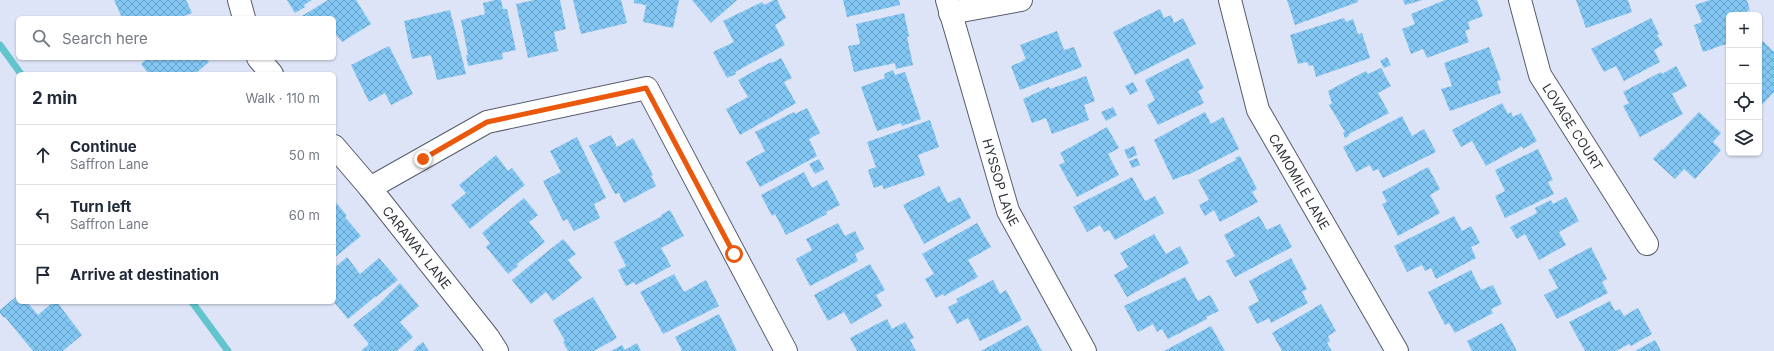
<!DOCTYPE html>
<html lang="en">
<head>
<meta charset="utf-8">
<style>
  body { margin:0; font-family:Inter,sans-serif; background:#f6f6f7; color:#1f2937 }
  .controls { position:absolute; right:12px; top:12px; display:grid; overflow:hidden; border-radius:6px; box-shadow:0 1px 3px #0004 }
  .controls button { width:36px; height:36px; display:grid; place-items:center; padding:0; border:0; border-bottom:1px solid #e0e1e3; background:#fff; color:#1f2937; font:20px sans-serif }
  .stop { position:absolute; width:12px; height:12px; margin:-9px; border:3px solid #ea580c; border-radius:50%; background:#fff }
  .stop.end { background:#ea580c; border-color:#fff; box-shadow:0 1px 4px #0008 }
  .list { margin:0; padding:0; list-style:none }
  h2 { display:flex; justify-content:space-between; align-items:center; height:52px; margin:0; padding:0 16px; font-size:17px }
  h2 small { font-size:13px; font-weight:400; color:#747a83 }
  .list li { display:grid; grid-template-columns:26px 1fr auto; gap:12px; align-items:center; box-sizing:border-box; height:60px; padding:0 16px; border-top:1px solid #e0e1e3 }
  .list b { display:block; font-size:15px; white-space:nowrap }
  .list p { margin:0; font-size:13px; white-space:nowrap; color:#747a83 }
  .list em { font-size:13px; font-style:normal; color:#747a83 }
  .icon { flex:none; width:22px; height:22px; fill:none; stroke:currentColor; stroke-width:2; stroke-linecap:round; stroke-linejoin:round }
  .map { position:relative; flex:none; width:1774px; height:351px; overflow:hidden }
  .search { position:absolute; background:#fff; box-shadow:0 1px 3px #0004; left:16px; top:16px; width:320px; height:44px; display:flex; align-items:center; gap:10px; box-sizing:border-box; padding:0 14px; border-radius:6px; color:#747a83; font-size:15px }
  .panel { position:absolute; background:#fff; box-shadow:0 1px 3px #0004; left:16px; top:72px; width:320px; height:232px; border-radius:6px }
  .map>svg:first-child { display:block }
</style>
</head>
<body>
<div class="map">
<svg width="1774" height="351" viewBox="0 0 1774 351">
  <defs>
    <pattern id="building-cross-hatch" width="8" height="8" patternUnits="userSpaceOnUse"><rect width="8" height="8" fill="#82c7f3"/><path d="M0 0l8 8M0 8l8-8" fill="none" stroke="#6ba2c6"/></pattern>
  </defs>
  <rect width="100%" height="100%" fill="#dee4f7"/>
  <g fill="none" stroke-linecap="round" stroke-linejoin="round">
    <path stroke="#62c5ce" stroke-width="7" d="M0,45L21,74
      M192,302L228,351"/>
  </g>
  <path fill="url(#building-cross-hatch)" d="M114,0H186L192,13L178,18H122Z
    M287,0H312L304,5L305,7L295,13Z
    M328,0H356L371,24L342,42L334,32V18H303L302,16Z
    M495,0H501L503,9H507L516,50L502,53L503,59L468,66L466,55H468L461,20L485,14L483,3Z
    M534,0H560L566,29L554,32L558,51L528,58L516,4Z
    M573,0H621L627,23L581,34Z
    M634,0H679L673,28L643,22L646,5L634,3Z
    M692,0H737L711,23Z
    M774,0H777L786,18L775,25L785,45L735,72L736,74L727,78L713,52L734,42L723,21L762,2L764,5Z
    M843,0H899L900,5L847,17Z
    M1287,0H1358V2L1295,25Z
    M1403,0H1423L1405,5Z
    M1445,0H1477L1483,16L1468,22L1470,29L1465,31L1469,42L1427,58L1423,49L1411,54L1402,29L1415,24L1411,14Z
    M1576,0H1628L1632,12L1586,28Z
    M1710,0H1747L1750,10L1747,11L1748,15H1729V43L1703,52L1694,25L1702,22L1695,5Z
    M1160,9L1164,18L1171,15L1174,23L1183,18L1196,44L1135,75L1113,32Z
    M450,10L466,74L437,80L431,55L412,59L404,21Z
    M904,13L909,36L907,37L913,65L896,69L895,63L854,72L848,46L860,44L856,24Z
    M1344,18L1346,22L1353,19L1358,34L1362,33L1370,58L1316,77L1313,65L1309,66L1307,62L1298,64L1290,35Z
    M1651,18L1659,34L1657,35L1663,45L1654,50L1660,62L1624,81L1616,66L1604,72L1591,49Z
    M1057,31L1064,50L1074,47L1082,67L1020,90L1011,66L1023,61V60L1026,59L1020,45Z
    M1763,41L1774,52V92L1759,108V46Z
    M389,46L413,94L391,105L385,93L369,102L351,65Z
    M1489,47L1501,80L1497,81L1501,93L1450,111L1441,89L1452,86L1444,63Z
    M1387,57L1391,65L1384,68L1380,61Z
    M148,58H206L209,62L195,74H149L141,64Z
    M781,58L792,78L784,82L796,103L740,135L726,109L748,97L738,80L771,62L772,63Z
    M1188,58L1204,88L1198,91L1204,103L1158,125L1147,105L1155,100L1145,80Z
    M1676,66L1687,86L1672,94L1683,114L1640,137L1623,106L1629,103L1623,92L1661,72L1662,74Z
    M1381,68L1391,86L1378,93L1389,113L1349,134V136L1345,138L1343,133L1345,132L1329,105L1334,102L1332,103L1328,91L1366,71L1368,74Z
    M893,70L895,75L905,72L921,119L902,126L901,123L877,131L861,87L885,78L884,74Z
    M1086,76L1095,101L1084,105L1089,120L1052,134L1046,118L1032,123L1023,99L1049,87L1050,89Z
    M1133,82L1138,91L1130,95L1125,86Z
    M1502,103L1508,114L1511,112L1513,117L1521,113L1537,141L1523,149L1522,146L1486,166L1472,141L1461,147L1452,130Z
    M1113,107L1117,115L1106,121L1101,112Z
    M807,108L820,133L809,139L817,156L760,187L746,162L765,151L755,132L794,112L795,114Z
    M1205,112L1211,124L1223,117L1239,149L1188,175V174L1173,180L1154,140Z
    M1699,112L1721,133L1713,142L1721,150L1695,179L1684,169L1675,179L1653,159L1662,149L1663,150Z
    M1402,116L1412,136L1424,129L1436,152L1383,178L1378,169L1373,171L1370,165L1356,172L1343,147Z
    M930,120L939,147L918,155L925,175L884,189L882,185L874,188L868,170L876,167L867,142Z
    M1107,127L1119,148L1108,154L1119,175L1077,197L1059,165L1065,162L1060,153Z
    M611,135L617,147L633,138L653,175L651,176L656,186L624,203L619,193L615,194L589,146Z
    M577,137L606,198L594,204L600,218L574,231L567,219L563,221L543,181L561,172L550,151Z
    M1134,146L1137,155L1128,159L1124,150Z
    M1538,149L1553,180L1548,182L1554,194L1505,218L1495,196L1505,191L1495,170Z
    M496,155L508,171L512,168L525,185L470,229L451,205L466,193L459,185Z
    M1240,156L1257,189L1252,192L1258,202L1220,222L1214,210L1205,216L1199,205L1209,200L1198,180L1236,160L1235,158Z
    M1137,158L1140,165L1132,168L1129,161Z
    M819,159L824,169L815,174L809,164Z
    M1428,167L1440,189L1430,195L1440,213L1398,236L1382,204L1387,202L1382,192Z
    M804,172L812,188L827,180L840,205L826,212L827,214L786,235L775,214L772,216L761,195Z
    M1132,177L1145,201L1155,196L1164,213L1115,240L1109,230L1104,232L1100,225L1087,232L1073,207Z
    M939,186L948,203L960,197L971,218L924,244L903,205Z
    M1566,197L1579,221L1559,232L1566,245L1539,260L1525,234L1517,239L1510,227L1537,213L1535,208L1551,200L1553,204Z
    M524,198L538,215L529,222L545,242L517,264L518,266L508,274L486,247L490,243L482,233Z
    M334,200L347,216L345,217L361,236L334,258Z
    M670,210L684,236L661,248L671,266L636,285L634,282L626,286L618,270L626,266L614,242L662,216L661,215Z
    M1259,216L1267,230L1280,224L1292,247L1235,277L1226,261L1235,256L1224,235Z
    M1454,216L1462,231L1471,226L1480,243L1471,247L1476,258L1436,279L1431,268L1425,271L1422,265L1407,272L1394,246Z
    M838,223L845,236L855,231L864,249L855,254L858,261L810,286L796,259L812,250L806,239Z
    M977,223L991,247L968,260L978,277L944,296L943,294L936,298L925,279L934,274L922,254Z
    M1154,234L1166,254L1180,246L1189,263L1127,297L1114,275L1128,267L1120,253Z
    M563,239L576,254L568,260L582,278L553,301L546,292L531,304L512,280Z
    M1591,247L1607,279L1602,282L1608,293L1557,319L1544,295L1558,288L1548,270Z
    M347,257L360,274L379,258L398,280L376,297V296L348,319L334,302V268Z
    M1291,258L1307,289L1302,292L1308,303L1271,323L1269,318L1257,324L1248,307L1259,301L1249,281Z
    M870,264L885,290L876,295L882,306L851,324L844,312L828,321L814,295Z
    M1471,270L1481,290L1493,285L1502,304L1491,309L1493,313L1455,333L1449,323L1445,325L1428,292Z
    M674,274L684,292L706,280L719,306L663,334L640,292Z
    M1185,277L1198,301L1210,295L1219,311L1206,317L1207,319L1168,339L1162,329L1157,332L1153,324L1138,332L1124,306Z
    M993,280L1000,294L1006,290L1022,320L980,341L968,318L957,324L948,307L958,302L956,299Z
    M400,283L419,306L400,322L413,337L397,351H361L369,344L353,325L379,304Z
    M18,295V302H27L38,315L53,302H57L82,335L63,351H33L5,317H3L0,313V310Z
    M593,297L617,338L594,351H568L563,342L565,341L553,320Z
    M1610,301L1615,311L1620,309L1624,316L1638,308L1652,334L1631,346L1629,344L1616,351H1585L1569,322Z
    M1321,304L1336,331L1328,336L1330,341L1327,343L1332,351H1282L1272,333Z
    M719,314L737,351H680L682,350L675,337Z
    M887,319L892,329L905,322L914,338L910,340L916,351H857L850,338Z
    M1502,323L1517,351H1472L1467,341Z
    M1028,325L1042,351H981Z
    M1211,326L1225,351H1164Z
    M1655,340L1661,351H1635Z
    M423,342L429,351H413L416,349L415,348Z
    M637,343L641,351H611L622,345L625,350Z"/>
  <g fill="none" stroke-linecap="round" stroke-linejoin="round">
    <g stroke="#575c6c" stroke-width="24">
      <g id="minor">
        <path d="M239,0L244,18"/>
        <path id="s1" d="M947,0L1008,211L1085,351"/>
        <path id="s2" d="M1230,0L1258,110L1397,351"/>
        <path id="s3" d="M1520,0L1540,75L1647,244"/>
        <path d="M950,13L1021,0"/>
        <path d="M258,58L272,74"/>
        <path id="s4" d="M334,146L370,188L488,337L497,351"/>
        <path d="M370,188L487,122L647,88L786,351"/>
      </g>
    </g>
    <use href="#minor" stroke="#fff" stroke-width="22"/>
  </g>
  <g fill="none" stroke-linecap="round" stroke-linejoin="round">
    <path stroke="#ea580c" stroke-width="5" d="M423,159L487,122L646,88L734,254"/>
  </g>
  <g text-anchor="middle" stroke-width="3" stroke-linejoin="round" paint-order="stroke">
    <g font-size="13" fill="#31343b" stroke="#eef2fd">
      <text dy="5" stroke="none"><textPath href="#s3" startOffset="139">LOVAGE COURT</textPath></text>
      <text dy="5" stroke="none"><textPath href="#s1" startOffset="190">HYSSOP LANE</textPath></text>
      <text dy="5" stroke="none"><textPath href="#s2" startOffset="196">CAMOMILE LANE</textPath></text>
      <text dy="5" stroke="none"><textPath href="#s4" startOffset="131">CARAWAY LANE</textPath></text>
    </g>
  </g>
</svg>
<div class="controls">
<button>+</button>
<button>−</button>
<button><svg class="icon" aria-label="locate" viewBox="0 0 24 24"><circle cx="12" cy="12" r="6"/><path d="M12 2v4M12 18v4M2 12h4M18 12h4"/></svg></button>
<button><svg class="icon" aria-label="layers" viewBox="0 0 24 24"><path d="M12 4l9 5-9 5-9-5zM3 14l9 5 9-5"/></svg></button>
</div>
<div class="stop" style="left:734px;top:254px"></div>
<div class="stop end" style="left:423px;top:159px"></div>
<div class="search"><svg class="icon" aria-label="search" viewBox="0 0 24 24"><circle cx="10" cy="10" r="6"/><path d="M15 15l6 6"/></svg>Search here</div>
<section class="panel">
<h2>2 min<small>Walk · 110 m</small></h2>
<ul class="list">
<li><svg class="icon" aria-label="ahead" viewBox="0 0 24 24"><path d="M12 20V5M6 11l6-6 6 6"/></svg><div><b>Continue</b><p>Saffron Lane</p></div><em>50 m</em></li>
<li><svg class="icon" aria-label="left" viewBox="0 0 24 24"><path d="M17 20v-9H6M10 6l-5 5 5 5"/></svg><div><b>Turn left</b><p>Saffron Lane</p></div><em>60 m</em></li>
<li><svg class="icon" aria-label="arrive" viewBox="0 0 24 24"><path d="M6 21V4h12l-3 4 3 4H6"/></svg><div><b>Arrive at destination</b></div></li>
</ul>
</section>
</div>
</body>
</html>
